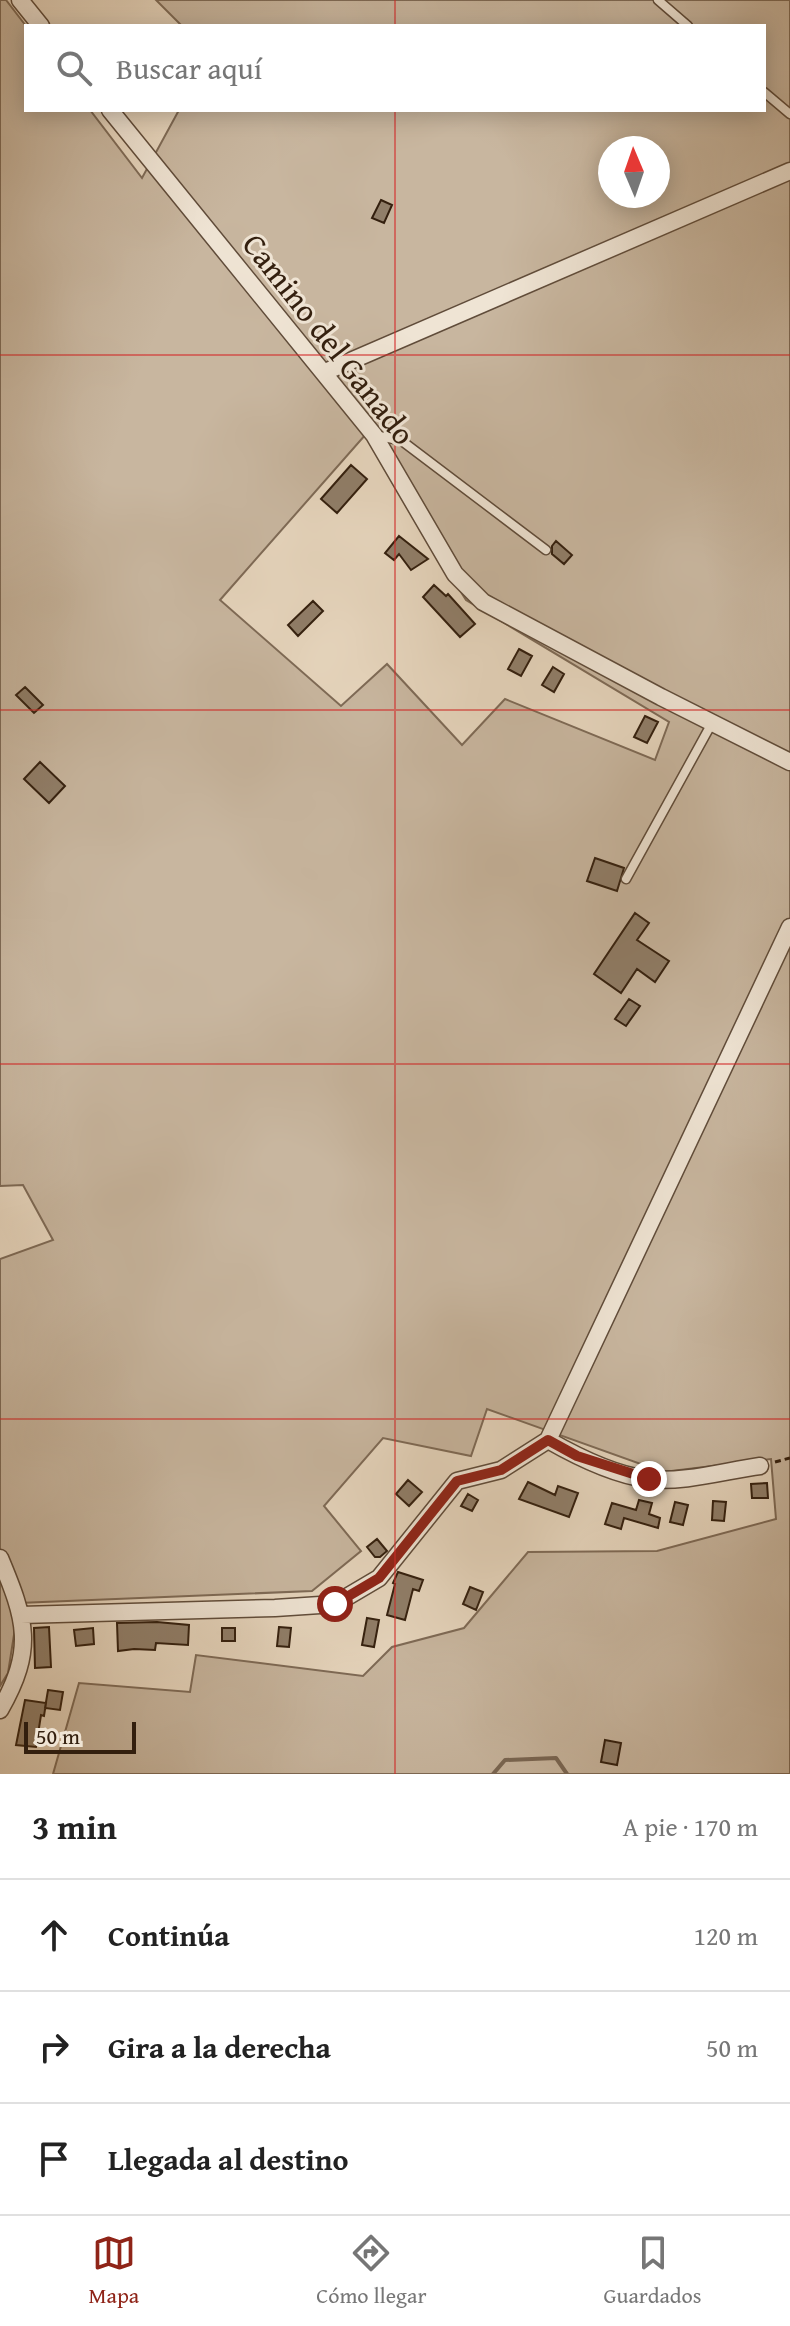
<!DOCTYPE html>
<html lang="es">
<head>
<meta charset="utf-8">
<style>
  body { margin:0; font-family:"Gentium Book Plus",serif; background:#f2f2f2; color:#222 }
  .compass { position:absolute; left:598px; top:136px; width:72px; height:72px; border-radius:50%; background:#fff; box-shadow:0 4px 20px #0003; rotate:358deg }
  .scale { position:absolute; left:24px; bottom:20px; width:112px; box-sizing:border-box; padding-left:8px; border:4px solid #331f0e; border-top:0; font-size:22px; line-height:28px; white-space:nowrap; color:#331f0e; -webkit-text-stroke:6px #efe4d4; paint-order:stroke }
  .stop { position:absolute; width:24px; height:24px; margin:-18px; border:6px solid #8f2418; border-radius:50%; background:#fff }
  .stop.end { background:#8f2418; border-color:#fff; box-shadow:0 2px 8px #0008 }
  .list { margin:0; padding:0; list-style:none }
  h2 { display:flex; justify-content:space-between; align-items:center; height:104px; margin:0; padding:0 32px; font-size:34px }
  h2 small { font-size:26px; font-weight:400; color:#767676 }
  .list li { display:grid; grid-template-columns:52px 1fr auto; gap:24px; align-items:center; box-sizing:border-box; height:112px; padding:0 32px; border-top:2px solid #e0e0e0 }
  .list b { display:block; font-size:30px; white-space:nowrap }
  .list em { font-size:26px; font-style:normal; color:#767676 }
  .icon { flex:none; width:44px; height:44px; fill:none; stroke:currentColor; stroke-width:2; stroke-linecap:round; stroke-linejoin:round }
  .map { position:relative; flex:none; width:790px; height:1774px; overflow:hidden }
  .search { position:absolute; background:#fff; box-shadow:0 4px 20px #0003; left:24px; right:24px; top:24px; height:88px; display:flex; align-items:center; gap:20px; box-sizing:border-box; padding:0 28px; border-radius:0px; color:#767676; font-size:30px }
  .sheet { height:440px; background:#fff }
  nav { display:flex; justify-content:space-around; align-items:center; box-sizing:border-box; height:112px; border-top:2px solid #e0e0e0; background:#fff; font-size:22px; color:#767676 }
  nav a { display:grid; justify-items:center; gap:4px }
  nav .on { color:#8f2418 }
  .map>svg:first-child { display:block }
</style>
</head>
<body>
<div class="map">
<svg width="790" height="1774" viewBox="0 0 790 1774">
  <rect width="100%" height="100%" fill="#e6d5bd"/>
  <filter id="stains"><feTurbulence type="fractalNoise" baseFrequency=".0025" numOctaves="4"/><feColorMatrix values="0 0 0 0 .2 0 0 0 0 .09 0 0 0 0 .02 0 0 0 .5 -.17"/></filter>
  <radialGradient id="worn" r=".72"><stop offset=".6" stop-color="#630" stop-opacity="0"/><stop offset="1" stop-color="#630" stop-opacity=".3"/></radialGradient>
  <path fill="#c8b69f" stroke="#7e6a56" stroke-width="2" fill-rule="evenodd" d="M0,0H6L26,26V110H90L142,178L179,110H764V26H182L156,0H790V1774H53L79,1683L190,1692L196,1655L363,1676L392,1647L464,1628L528,1552L657,1551L776,1519L771,1459L663,1472L487,1409L471,1456L383,1438L324,1506L361,1551L312,1591L19,1603L8,1673L0,1686V1259L53,1240L23,1185L0,1186ZM610,148H658V196H610ZM366,434L407,506L466,600L669,722L655,760L505,699L462,745L387,664L341,706L220,600Z"/>
  <g fill="none" stroke-linecap="round" stroke-linejoin="round">
    <path stroke="#7a6754" stroke-width="4" d="M493,1774L505,1760L556,1758L567,1774"/>
  </g>
  <path fill="#907e69" stroke="#331f0e" stroke-width="2" d="M381,200L392,205L384,223L372,218Z
    M351,465L367,479L337,513L321,499Z
    M399,536L428,559L411,570L399,554L394,560L385,553Z
    M556,541L572,555L564,564L552,554V546Z
    M434,585L446,596L448,594L475,624L460,637L423,597Z
    M313,601L323,611L298,636L288,625Z
    M519,649L532,656L521,676L508,669Z
    M553,667L564,674L554,692L542,685Z
    M25,687L43,705L34,713L16,695Z
    M645,716L658,722L647,743L634,737Z
    M40,762L65,786L49,803L24,779Z
    M595,858L624,868L617,891L587,881Z
    M635,913L649,923L637,940L669,961L655,982L637,969L621,993L594,974Z
    M629,999L640,1006L626,1026L615,1019Z
    M408,1480L422,1492L409,1506L396,1494Z
    M528,1482L555,1495L558,1486L578,1493L569,1517L519,1499Z
    M767,1483L768,1498H752L751,1484Z
    M468,1494L478,1500L472,1511L461,1506Z
    M639,1500L652,1503L649,1514L660,1518L658,1528L624,1518L621,1529L605,1524L612,1503L636,1510Z
    M713,1501L726,1502L724,1521L712,1520Z
    M675,1502L688,1505L683,1525L670,1522Z
    M377,1539L387,1551L380,1557H375L367,1547Z
    M398,1572L423,1580L419,1591L413,1589L405,1620L387,1615L395,1584L393,1583Z
    M470,1587L483,1592L476,1610L463,1604Z
    M367,1618L379,1620L374,1647L362,1645Z
    M157,1622L189,1625L188,1645L156,1643L155,1650L134,1649L118,1651L117,1623Z
    M49,1627L51,1667L35,1668L34,1628Z
    M279,1627L291,1628L289,1647L277,1646Z
    M93,1628L94,1644L76,1646L74,1630Z
    M222,1628H235V1641H222Z
    M48,1690L63,1692L60,1710L45,1708Z
    M25,1700L46,1703L44,1716L41,1715L36,1747L16,1745Z
    M605,1740L621,1743L617,1765L601,1762Z"/>
  <g fill="none" stroke-linecap="round" stroke-linejoin="round">
    <g stroke="#604c3a" stroke-width="11">
      <path id="lane" d="M658,0L688,26
        M764,92L790,114
        M375,435L402,441L546,550
        M626,879L712,723"/>
    </g>
    <g stroke="#604c3a" stroke-width="19">
      <path id="street" d="M20,0L41,26
        M110,110L374,435L455,574L483,602L661,697L790,762
        M325,372L790,171
        M548,1440C576,1456 615,1475 647,1479C684,1483 724,1471 760,1466
        M0,1558C26,1620 35,1649 0,1710
        M21,1615L275,1608L335,1604L379,1578L457,1481L501,1470L548,1440L790,927"/>
    </g>
    <path stroke="#331f0e" stroke-width="3" stroke-dasharray="6 4" stroke-linecap="butt" d="M775,1462L790,1458"/>
    <use href="#lane" stroke="#efe4d4" stroke-width="8"/>
    <use href="#street" stroke="#efe4d4" stroke-width="16"/>
  </g>
  <g fill="none" stroke-linecap="round" stroke-linejoin="round">
    <path stroke="#8f2418" stroke-width="10" d="M335,1604L379,1578L457,1481L501,1470L548,1440L577,1456L649,1479"/>
  </g>
  <path fill="none" stroke="#d62828" stroke-width="2" stroke-opacity="0.55" d="M395,0V26M395,110V1774M0,355H790M0,710H790M0,1064H790M0,1419H790"/>
  <g text-anchor="middle" stroke-width="6" stroke-linejoin="round" paint-order="stroke">
    <g font-size="32" fill="#331f0e" stroke="#efe4d4">
      <text transform="translate(329 339) rotate(52)" y="11">Camino del Ganado</text>
    </g>
  </g>
  <rect width="100%" height="100%" filter="url(#stains)"/>
  <rect width="100%" height="100%" fill="url(#worn)"/>
</svg>
<svg class="compass" viewBox="-18 -18 36 36"><path d="M0-13l5 13h-10z" fill="#e53935"/><path d="M0 13l5-13h-10z" fill="#767676"/></svg>
<div class="scale">50 m</div>
<div class="stop" style="left:335px;top:1604px"></div>
<div class="stop end" style="left:649px;top:1479px"></div>
<div class="search"><svg class="icon" aria-label="search" viewBox="0 0 24 24"><circle cx="10" cy="10" r="6"/><path d="M15 15l6 6"/></svg>Buscar aquí</div>
</div>
<section class="sheet">
<h2>3 min<small>A pie · 170 m</small></h2>
<ul class="list">
<li><svg class="icon" aria-label="ahead" viewBox="0 0 24 24"><path d="M12 20V5M6 11l6-6 6 6"/></svg><div><b>Continúa</b></div><em>120 m</em></li>
<li><svg class="icon" aria-label="right" viewBox="0 0 24 24"><path d="M7 20v-9h11M14 6l5 5-5 5"/></svg><div><b>Gira a la derecha</b></div><em>50 m</em></li>
<li><svg class="icon" aria-label="arrive" viewBox="0 0 24 24"><path d="M6 21V4h12l-3 4 3 4H6"/></svg><div><b>Llegada al destino</b></div></li>
</ul>
</section>
<nav>
<a class="on"><svg class="icon" aria-label="map" viewBox="0 0 24 24"><path d="M3 6l6-2 6 2 6-2v14l-6 2-6-2-6 2zM9 4v14M15 6v14"/></svg>Mapa</a>
<a><svg class="icon" aria-label="directions" viewBox="0 0 24 24"><path d="M12 3l9 9-9 9-9-9zM9 14v-3h6M13 9l2 2-2 2"/></svg>Cómo llegar</a>
<a><svg class="icon" aria-label="saved" viewBox="0 0 24 24"><path d="M7 4h10v16l-5-4-5 4z"/></svg>Guardados</a>
</nav>
</body>
</html>
